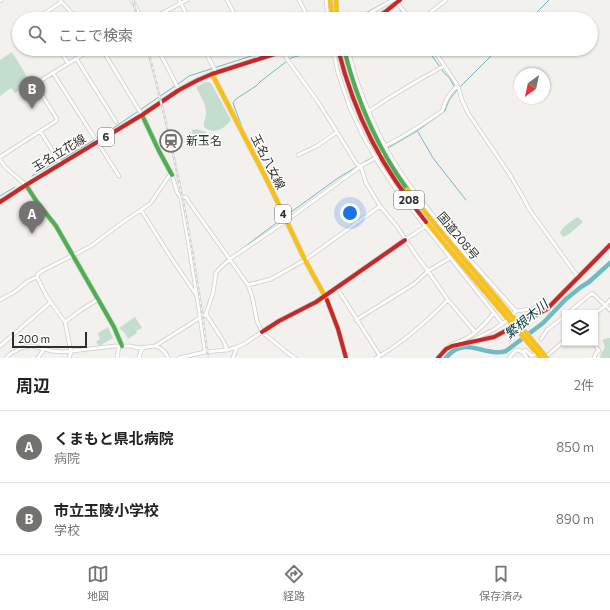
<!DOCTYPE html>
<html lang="ja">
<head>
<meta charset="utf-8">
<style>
  body { margin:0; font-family:Commissioner,"Noto Sans JP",sans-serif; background:#f6f6f6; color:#222 }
  .controls { position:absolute; right:12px; bottom:12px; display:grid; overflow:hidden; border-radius:0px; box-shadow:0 1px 3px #0004 }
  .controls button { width:36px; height:36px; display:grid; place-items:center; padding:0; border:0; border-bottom:1px solid #e0e0e0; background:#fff; color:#222; font:20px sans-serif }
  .compass { position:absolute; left:514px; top:68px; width:36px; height:36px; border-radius:50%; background:#fff; box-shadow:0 1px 3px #0004; rotate:213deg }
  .scale { position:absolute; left:12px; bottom:10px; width:75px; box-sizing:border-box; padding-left:4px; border:2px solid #2f2e2b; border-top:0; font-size:11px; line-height:14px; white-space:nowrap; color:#2f2e2b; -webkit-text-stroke:3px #fff; paint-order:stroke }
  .you { position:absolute; left:350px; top:213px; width:14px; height:14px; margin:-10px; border:3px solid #fff; border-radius:50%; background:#1a73e8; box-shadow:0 0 0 6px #1a73e833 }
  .badge { display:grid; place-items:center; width:26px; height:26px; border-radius:50%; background:#74726f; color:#fff; font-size:13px; font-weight:700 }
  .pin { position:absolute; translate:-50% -33px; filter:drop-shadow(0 1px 2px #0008) }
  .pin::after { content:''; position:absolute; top:21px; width:14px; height:12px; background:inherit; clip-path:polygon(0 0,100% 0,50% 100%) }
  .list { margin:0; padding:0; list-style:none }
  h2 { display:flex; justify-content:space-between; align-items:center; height:52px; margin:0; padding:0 16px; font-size:17px }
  h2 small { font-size:13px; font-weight:400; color:#767676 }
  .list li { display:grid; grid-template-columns:26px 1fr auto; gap:12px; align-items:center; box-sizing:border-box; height:72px; padding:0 16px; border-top:1px solid #e0e0e0 }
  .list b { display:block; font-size:15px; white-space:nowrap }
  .list p { margin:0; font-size:13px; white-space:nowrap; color:#767676 }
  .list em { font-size:13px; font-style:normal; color:#767676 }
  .icon { flex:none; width:22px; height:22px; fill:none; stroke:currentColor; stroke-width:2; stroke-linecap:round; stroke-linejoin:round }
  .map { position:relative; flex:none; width:610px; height:358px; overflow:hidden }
  .search { position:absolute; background:#fff; box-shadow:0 1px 3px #0004; left:12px; right:12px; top:12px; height:44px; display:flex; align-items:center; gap:10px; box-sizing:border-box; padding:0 14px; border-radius:22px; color:#767676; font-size:15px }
  .sheet { height:196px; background:#fff }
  nav { display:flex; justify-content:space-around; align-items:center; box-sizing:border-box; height:56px; border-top:1px solid #e0e0e0; background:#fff; font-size:11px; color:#767676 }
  nav a { display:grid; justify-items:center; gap:2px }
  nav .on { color:#74726f }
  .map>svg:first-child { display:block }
</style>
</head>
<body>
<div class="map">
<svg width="610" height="358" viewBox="0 0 610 358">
  <rect width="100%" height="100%" fill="#f3f1ed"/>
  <path fill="#c3dece" d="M12,52L31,83L15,93L11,88L0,96V60Z
    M206,82H208L211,83L231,120C224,129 214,135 204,127C203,122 206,119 206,114C207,105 200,95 196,87Z
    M197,129L206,132L208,136L207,139L196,146L192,131V130Z
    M190,132L194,148H189C184,143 185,137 190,132Z
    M578,217L582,221V223L569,234L563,237L560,233C563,226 571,221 578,217Z
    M135,317L142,328L136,331L137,333L128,339L124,332L119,328Z
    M108,327L113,338L99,346L96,342L100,339L98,333Z
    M608,338H610V358H600C602,348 608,351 602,340Z"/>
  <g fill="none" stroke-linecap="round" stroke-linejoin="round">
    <path stroke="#6ebcc2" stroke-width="1" d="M400,10L408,19
      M410,16L413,19
      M355,19L384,3
      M530,19L549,0
      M427,49L445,74L449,77L454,86
      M178,84L189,76L273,49
      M241,124L233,103L236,99L256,86L261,81L291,58L321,49
      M418,132L433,158L466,200
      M97,138L112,129L175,86
      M388,148L417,131L445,111L449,100L457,90L498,49
      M61,160L94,140
      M364,162L372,158
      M32,176L58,161
      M0,196L15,187
      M287,215L338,178L358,166
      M239,251L283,218"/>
    <path stroke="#6ebcc2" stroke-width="4.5" d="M446,358C465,334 485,358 506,351L543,323L566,299L581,287L589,282L610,263"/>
    <g stroke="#cfcdca" stroke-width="4.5">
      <path id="street" d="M60,0L77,19
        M132,0L142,19
        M179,0L189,19
        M227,0L237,19
        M299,0L309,19
        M326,0L328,19
        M395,0L410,19
        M0,1L2,0
        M40,19L39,17L60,3H63
        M151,19L187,0
        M359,19L393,0
        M422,19L446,0
        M59,49L68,63
        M102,49L142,115
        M158,49L179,90
        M204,49L216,72
        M253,49L258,59
        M303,49L304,51L309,49
        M333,49L338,73L350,108L363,136L379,164L395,188L502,323
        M348,49C351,61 354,73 358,84C366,107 376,129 387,150C397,168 409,185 421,200C451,239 483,275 516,311
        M433,49L458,86L462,100L468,113L510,175L524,199L529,209L578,277
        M284,51L287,59L318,102L337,132
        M76,58L116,122
        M53,73L119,176
        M369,111C393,95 418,80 444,66
        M40,131L61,164
        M385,146C406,136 423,124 442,111C444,107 444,104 446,101C448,95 453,91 457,86
        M298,155L317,146L337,132L356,163L361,167L366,183L380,206L396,225L418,258L428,271L448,300L475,332
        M0,157L56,121L57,119L35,84L92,49
        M0,160L6,168L26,185
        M181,198L186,197L189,202L248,285L252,296L257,321L262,332L289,354L295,358
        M141,210L170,256L197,296
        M405,240L426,226
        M37,277L47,297L65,322L71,352L69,358
        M248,285L271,279L305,260L380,206
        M337,288L380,356
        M0,300L16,291L28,281L37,277L38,274L42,271L91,246L123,222L150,204L169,176L172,175L177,192L181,198L197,296L205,352
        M568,313L592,293L610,310
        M206,314L224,342L227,350
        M513,314L516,311L532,309L537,315
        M595,314L605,306L610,300
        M356,320L414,284L428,271L450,258
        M65,322L81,310L97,300
        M541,339L547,330L565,316
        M473,340L495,329L506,321
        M0,346L51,302
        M155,346C162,348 166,352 168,358
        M448,347C453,343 460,342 465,339C477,333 486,323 494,313
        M523,352L525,350L532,356L537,353
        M548,355L565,340
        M6,358L10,354L21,348L29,346H32L52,351L63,352L115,346H130L139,348L155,346L206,314L213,293L216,273L218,270L230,259L286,221L361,166L388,151
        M38,358L44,349
        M117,358L119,346
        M139,358L141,351L144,348
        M179,358L205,352L227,350L237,347L244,344L262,332
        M233,358L237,347
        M376,358C403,343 426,322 448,300
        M509,358L516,350C522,350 524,353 527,358
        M594,358L596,353L599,351L596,346L595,340"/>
    </g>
    <g stroke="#cfcdca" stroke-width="5.5">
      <path id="fast" d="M344,49C357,101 376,146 407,189
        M142,115L159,151L172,175
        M26,185L37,202L56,226L114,327L122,346"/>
    </g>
    <g stroke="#cfcdca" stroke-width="5.5">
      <path id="slow" d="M330,0L332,19
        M336,0L337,19
        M212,74L267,180L305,260L327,300
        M407,189L437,227L547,358
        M426,222L541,358"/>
    </g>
    <g stroke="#cfcdca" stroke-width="5.5">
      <path id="jam" d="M374,19L385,12L400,0
        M338,49C355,117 382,168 426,222
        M0,202L26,185L142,115L179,90L198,80L212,74L290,49
        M327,300L338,329L346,358
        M262,332L279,321L316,302L405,240
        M438,358L446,349L452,346L494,337L547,309L610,245"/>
    </g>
    <use href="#street" stroke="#fdfdfc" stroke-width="3"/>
    <use href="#fast" stroke="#4caf50" stroke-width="4"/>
    <use href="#slow" stroke="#ffc107" stroke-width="4"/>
    <use href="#jam" stroke="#c62828" stroke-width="4"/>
    <g stroke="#d4d4d3" stroke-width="2.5">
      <path id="rail" d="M133,0L138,19
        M147,49C154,70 158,92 164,114C183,194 198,276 208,358"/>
    </g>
    <use href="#rail" stroke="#fff" stroke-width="1" stroke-dasharray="3" stroke-linecap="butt"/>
  </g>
  <defs>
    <g id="station-ring" transform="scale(1.15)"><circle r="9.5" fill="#fff" stroke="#74726f" stroke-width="1.5"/><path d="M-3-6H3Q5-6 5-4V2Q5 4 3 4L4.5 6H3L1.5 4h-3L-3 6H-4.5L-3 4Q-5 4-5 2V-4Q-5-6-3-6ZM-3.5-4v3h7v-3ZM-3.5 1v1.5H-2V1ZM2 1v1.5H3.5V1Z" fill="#74726f"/></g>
  </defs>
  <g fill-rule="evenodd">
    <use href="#station-ring" x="171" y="141"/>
  </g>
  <g text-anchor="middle" stroke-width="3" stroke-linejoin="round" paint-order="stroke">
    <g fill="#fff" stroke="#6d6d6b" stroke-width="1">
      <rect x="98" y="128" width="16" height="18" rx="3"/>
      <rect x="394" y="191" width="30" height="18" rx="3"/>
      <rect x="275" y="205" width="16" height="18" rx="3"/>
    </g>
    <g font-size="11" font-weight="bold" fill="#2f2e2b">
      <text x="106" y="141">6</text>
      <text x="409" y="204">208</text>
      <text x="283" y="218">4</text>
    </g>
    <g font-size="12" fill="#2f2e2b" stroke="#fff" text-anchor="start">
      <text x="186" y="145">新玉名</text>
    </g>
    <g font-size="12" fill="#2f2e2b" stroke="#fff">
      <text transform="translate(59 153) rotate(-31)" y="4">玉名立花線</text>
      <text transform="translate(268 162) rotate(63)" y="4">玉名八女線</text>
      <text transform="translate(458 236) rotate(50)" y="4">国道208号</text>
    </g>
    <g font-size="13" font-style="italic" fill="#00353a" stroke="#fff">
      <text transform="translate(526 319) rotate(-40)" y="5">繁根木川</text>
    </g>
  </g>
</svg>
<div class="controls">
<button><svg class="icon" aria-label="layers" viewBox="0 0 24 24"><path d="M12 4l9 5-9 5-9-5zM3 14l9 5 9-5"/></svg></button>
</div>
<svg class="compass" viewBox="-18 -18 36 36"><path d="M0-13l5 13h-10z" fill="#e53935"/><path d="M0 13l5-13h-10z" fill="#767676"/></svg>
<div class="scale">200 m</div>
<div class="you"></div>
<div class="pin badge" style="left:32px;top:234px">A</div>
<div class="pin badge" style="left:32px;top:109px">B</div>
<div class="search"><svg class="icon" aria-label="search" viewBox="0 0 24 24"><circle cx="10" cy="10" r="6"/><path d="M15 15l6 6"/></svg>ここで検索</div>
</div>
<section class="sheet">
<h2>周辺<small>2件</small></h2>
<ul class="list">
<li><span class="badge">A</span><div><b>くまもと県北病院</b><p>病院</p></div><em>850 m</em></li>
<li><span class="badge">B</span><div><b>市立玉陵小学校</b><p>学校</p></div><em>890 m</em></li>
</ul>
</section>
<nav>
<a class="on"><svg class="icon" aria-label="map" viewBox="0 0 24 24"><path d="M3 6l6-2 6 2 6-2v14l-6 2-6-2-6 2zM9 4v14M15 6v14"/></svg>地図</a>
<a><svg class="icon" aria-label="directions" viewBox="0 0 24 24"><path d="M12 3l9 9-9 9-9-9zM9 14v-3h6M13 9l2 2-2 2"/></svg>経路</a>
<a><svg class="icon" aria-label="saved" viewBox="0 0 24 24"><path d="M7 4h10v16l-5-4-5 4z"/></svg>保存済み</a>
</nav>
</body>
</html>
